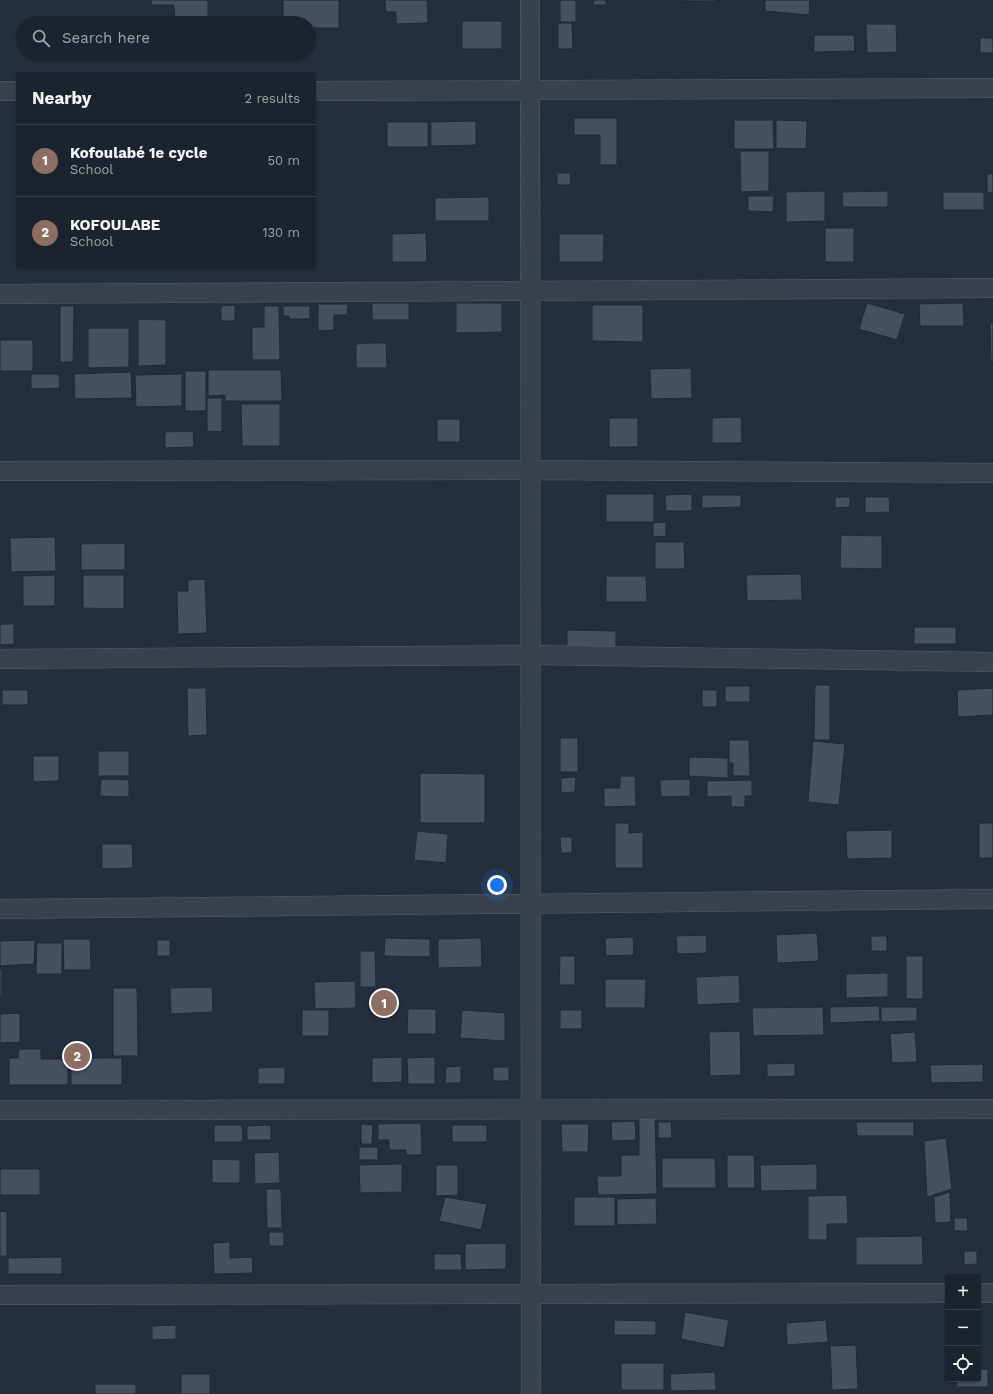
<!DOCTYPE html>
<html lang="en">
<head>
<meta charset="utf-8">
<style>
  body { margin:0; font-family:"Work Sans",sans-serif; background:#242b36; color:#f1f3f6 }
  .controls { position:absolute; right:12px; bottom:12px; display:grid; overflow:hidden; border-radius:4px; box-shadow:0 1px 3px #0004 }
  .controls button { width:36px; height:36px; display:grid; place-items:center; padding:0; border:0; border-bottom:1px solid #39404a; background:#1b232e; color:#f1f3f6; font:20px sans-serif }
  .you { position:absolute; left:497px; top:885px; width:14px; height:14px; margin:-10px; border:3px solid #fff; border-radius:50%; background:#1a73e8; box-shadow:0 0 0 6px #1a73e833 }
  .badge { display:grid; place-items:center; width:26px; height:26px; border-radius:50%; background:#bca0f2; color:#fff; font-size:13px; font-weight:700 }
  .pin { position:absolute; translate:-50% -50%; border:2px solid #fff; box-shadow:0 1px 4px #0006 }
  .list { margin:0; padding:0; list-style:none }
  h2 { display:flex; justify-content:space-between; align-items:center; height:52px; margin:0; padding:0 16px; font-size:17px }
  h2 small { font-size:13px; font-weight:400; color:#a0a4aa }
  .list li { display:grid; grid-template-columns:26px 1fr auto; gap:12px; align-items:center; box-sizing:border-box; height:72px; padding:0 16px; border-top:1px solid #39404a }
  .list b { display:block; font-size:15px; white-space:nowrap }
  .list p { margin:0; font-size:13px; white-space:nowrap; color:#a0a4aa }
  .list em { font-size:13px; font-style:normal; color:#a0a4aa }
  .icon { flex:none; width:22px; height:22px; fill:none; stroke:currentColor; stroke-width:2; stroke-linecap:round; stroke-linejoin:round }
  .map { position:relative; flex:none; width:993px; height:1394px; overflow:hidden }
  .search { position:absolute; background:#1b232e; box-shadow:0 1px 3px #0004; left:16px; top:16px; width:300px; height:44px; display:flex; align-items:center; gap:10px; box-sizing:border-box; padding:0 14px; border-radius:22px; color:#a0a4aa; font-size:15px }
  .panel { position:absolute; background:#1b232e; box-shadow:0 1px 3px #0004; left:16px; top:72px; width:300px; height:196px; border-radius:4px }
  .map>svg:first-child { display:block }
</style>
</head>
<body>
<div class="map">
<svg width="993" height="1394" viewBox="0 0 993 1394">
  <rect width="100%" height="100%" fill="#242f3e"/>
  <path fill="#455162" stroke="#1f2835" d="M151,0H208V19L175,20L174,5H152Z
    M283,0H339V28H309V23H283Z
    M385,0H427L428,23L396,24V12H386Z
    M560,0H576V22H560Z
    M594,0H606V5H593Z
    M679,0H715V2L679,1Z
    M765,0H810L809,15L765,11Z
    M462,21H502V49H462Z
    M558,23H572L573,49H558Z
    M866,24H896L897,52L867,53Z
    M814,35H854L855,51L814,52Z
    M980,38H993V53H980Z
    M173,53H209V57L173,58Z
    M574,118H617V165H600V135H574Z
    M734,120H773L774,149H734Z
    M776,120L807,121L806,149L776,148Z
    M476,121V145L431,146V122Z
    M387,122H428V147H387Z
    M740,151H769V191L741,192Z
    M557,173H570L571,185H557Z
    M987,174H993V192L987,193Z
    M825,191V221L786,222V192Z
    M888,191V207H843L842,192Z
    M943,192H984V210H943Z
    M748,196H774L773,212L748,211Z
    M489,197V221H435V198Z
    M825,228H854V262H825Z
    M426,233L427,262H392V234Z
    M559,234H604L603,262H559Z
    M372,303H409V320H372Z
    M456,303H502V332L456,333Z
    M867,303L905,314L897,340L859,329Z
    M963,303L964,326H920L919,304Z
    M318,304H348L347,315H334V330L318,331Z
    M235,305V321H221V306Z
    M592,305H643V342L592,341Z
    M60,306H74L73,362H60Z
    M264,306H279L280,360H252V327H264Z
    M283,306H310V319H289V316H283Z
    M138,319L166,320V365L138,366Z
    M990,323H993V363H991Z
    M88,328H129V367L88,368Z
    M0,340H33V371H0Z
    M373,343H386L387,368H356V344Z
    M691,368L692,398L651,399L650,369Z
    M208,370H281L282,401H225V395L208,396Z
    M185,371H206V411H185Z
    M131,372L132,398L75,399L74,374Z
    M31,374H59L60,388L31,389Z
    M182,374V406L136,407L135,375Z
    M207,398H222V432L207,431Z
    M241,404H280V446H242Z
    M741,417L742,443H712V418Z
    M609,418H638V447H609Z
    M437,419H460V442H437Z
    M193,431L194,447L165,448V432Z
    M606,494H654V522H606Z
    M692,494V511H666L665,495Z
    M702,495H741V507L702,508Z
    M835,497H850V507L835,508Z
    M865,497H889L890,512L865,513Z
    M666,522V536L653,537V523Z
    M841,535L882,536V569L840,568Z
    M55,537L56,571L11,572L10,538Z
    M655,542H684L685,569H655Z
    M125,543V570H81V544Z
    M801,574L802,600L747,601L746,575Z
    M55,575V606H23V576Z
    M83,575H124V609L83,608Z
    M606,576H646L647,602H606Z
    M205,579L207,633L178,634L177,591H188V580Z
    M0,624H14V644L0,645Z
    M914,627H956V644H914Z
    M567,630L616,631V648H567Z
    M815,685H830V740H814Z
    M725,686H750V702H725Z
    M187,688H206L207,735L188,736Z
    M993,688V715L958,717L957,690Z
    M2,690H28V705H2Z
    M702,690H717V707H702Z
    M560,738H578V772H560Z
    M729,740H749L750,776H733V763H729Z
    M813,741L845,744L839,805L808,802Z
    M98,751H129V776H98Z
    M33,756H59V781L33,782Z
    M689,757L728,758V778L689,776Z
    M420,773L485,774V823H420Z
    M620,776H635L636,806L604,807V788H620Z
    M576,777L575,792L561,793V778Z
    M101,779L129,780V797L100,796Z
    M690,779V796L661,797L660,780Z
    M752,780V796H745V807H731V796L707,797V781Z
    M615,823H629V833L643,832V868H615Z
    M979,823H993V858H979Z
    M892,830V858L847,859L846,831Z
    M417,831L448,834L446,863L414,860Z
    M560,837H572V853H561Z
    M102,844H132L133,868L102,869Z
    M817,933L819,961L777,963L776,935Z
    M706,935L707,953L677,954L676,936Z
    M871,936H887V951H871Z
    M633,937L634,955L606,956L605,938Z
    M385,938L430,939V957L384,956Z
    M481,938L482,967L438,968V939Z
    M63,939H90L91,970H64Z
    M35,940L34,964L0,966V941Z
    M157,940H170V956H157Z
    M37,943H62V974H36Z
    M360,951H375L376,987H360Z
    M560,956H575V985H559Z
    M906,956H923V999H906Z
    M0,969H2V997H0Z
    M888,973V997L846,998V974Z
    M739,975L740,1003L697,1005L696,977Z
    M605,979H646L645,1008H605Z
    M355,981L356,1008L315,1009L314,982Z
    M212,987L213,1012L171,1014L170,988Z
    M113,988H137L138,1056H113Z
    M879,1006L880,1021L830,1023V1007Z
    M823,1007L824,1035L753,1036L752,1008Z
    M881,1007H917V1021L881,1022Z
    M408,1009H436V1034H407Z
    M302,1010H329V1036H302Z
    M462,1010L505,1013V1041L460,1038Z
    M560,1010H582V1029H560Z
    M20,1013V1042L0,1043V1014Z
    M740,1031L741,1075L710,1076L709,1032Z
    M915,1032L917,1062L892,1063L890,1034Z
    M74,1048H89V1058H122V1085H71V1058H74Z
    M19,1049H41V1059H68V1085H9V1058H18Z
    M402,1057V1082L372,1083V1058Z
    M435,1057V1084H408L407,1058Z
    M795,1063V1076L767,1077V1064Z
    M983,1064V1082L931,1083L930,1065Z
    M461,1066V1083H445L446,1067Z
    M285,1067V1084H258V1068Z
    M493,1067H509V1081H493Z
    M639,1115H655L657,1194L598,1195L597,1176H621V1155H639Z
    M635,1121L636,1140L612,1141L611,1122Z
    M658,1122H671L672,1138H658Z
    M856,1122H914V1136H857Z
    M421,1123L422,1155H406V1150H389V1140H378V1124Z
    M361,1124L373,1125L372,1144H361Z
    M561,1124H589L588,1152H562Z
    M214,1125H242L243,1142H214Z
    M271,1125V1140H247V1126Z
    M452,1125H487V1142H452Z
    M946,1138L952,1189L927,1197L924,1141Z
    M359,1147H378V1160H359Z
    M279,1152L280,1183L255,1184L254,1153Z
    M727,1155H754L755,1188H727Z
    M662,1158H715L716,1188H662Z
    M212,1159L240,1160V1183H212Z
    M402,1164V1192L360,1193L359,1165Z
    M817,1164V1190L761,1191L760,1165Z
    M436,1165H458V1195L436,1196Z
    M0,1169H40V1195H0Z
    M266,1189H281L282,1228H267Z
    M950,1192L951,1222L935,1223L934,1197Z
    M847,1195L848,1224H827V1240H808V1196Z
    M445,1197L487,1204L481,1230L439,1221Z
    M574,1197H615V1226H574Z
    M656,1198L657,1224L617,1225V1199Z
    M0,1211L7,1212V1256H0Z
    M954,1218H967L968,1231H954Z
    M269,1232H284V1246H269Z
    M922,1236L923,1265H856V1237Z
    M230,1242V1258L252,1257L253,1273L214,1274L213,1243Z
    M506,1243V1269L465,1270V1244Z
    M964,1251H977V1264L964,1265Z
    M434,1254H461L462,1270H434Z
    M62,1257V1274H8V1258Z
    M685,1312L729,1320L724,1348L681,1339Z
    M614,1320L656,1321V1335H614Z
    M826,1320L828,1342L787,1345L786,1323Z
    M176,1325V1339L152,1340V1326Z
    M856,1345L858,1389L832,1390L830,1346Z
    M621,1363H664V1390H621Z
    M978,1369H988V1387H957V1379H978Z
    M715,1372L716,1390L671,1391L670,1374Z
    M181,1374H210V1394H181Z
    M95,1384H136V1394H95Z"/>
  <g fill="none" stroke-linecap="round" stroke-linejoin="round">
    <g stroke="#565f6c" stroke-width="20">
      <path id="street" d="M530,0L531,1394
        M0,91H18
        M314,91L993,88
        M0,294L993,288
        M0,471L530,470L993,473
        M0,659L530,655L993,662
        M0,909L993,899
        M0,1110L993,1109
        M978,1293H993
        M0,1295L948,1293"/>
    </g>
    <use href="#street" stroke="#38414e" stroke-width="19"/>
  </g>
</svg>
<div class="controls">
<button>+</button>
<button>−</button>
<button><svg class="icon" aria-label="locate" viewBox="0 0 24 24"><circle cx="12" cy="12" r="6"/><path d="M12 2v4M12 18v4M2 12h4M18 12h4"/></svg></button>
</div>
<div class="you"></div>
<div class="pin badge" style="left:384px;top:1003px;background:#8d6e63">1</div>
<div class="pin badge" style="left:77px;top:1056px;background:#8d6e63">2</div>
<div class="search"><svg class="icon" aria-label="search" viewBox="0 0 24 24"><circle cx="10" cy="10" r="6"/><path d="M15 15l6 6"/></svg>Search here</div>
<section class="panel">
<h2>Nearby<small>2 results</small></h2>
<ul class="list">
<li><span class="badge" style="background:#8d6e63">1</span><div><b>Kofoulabé 1e cycle</b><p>School</p></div><em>50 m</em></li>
<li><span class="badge" style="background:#8d6e63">2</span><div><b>KOFOULABE</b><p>School</p></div><em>130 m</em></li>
</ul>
</section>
</div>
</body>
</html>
